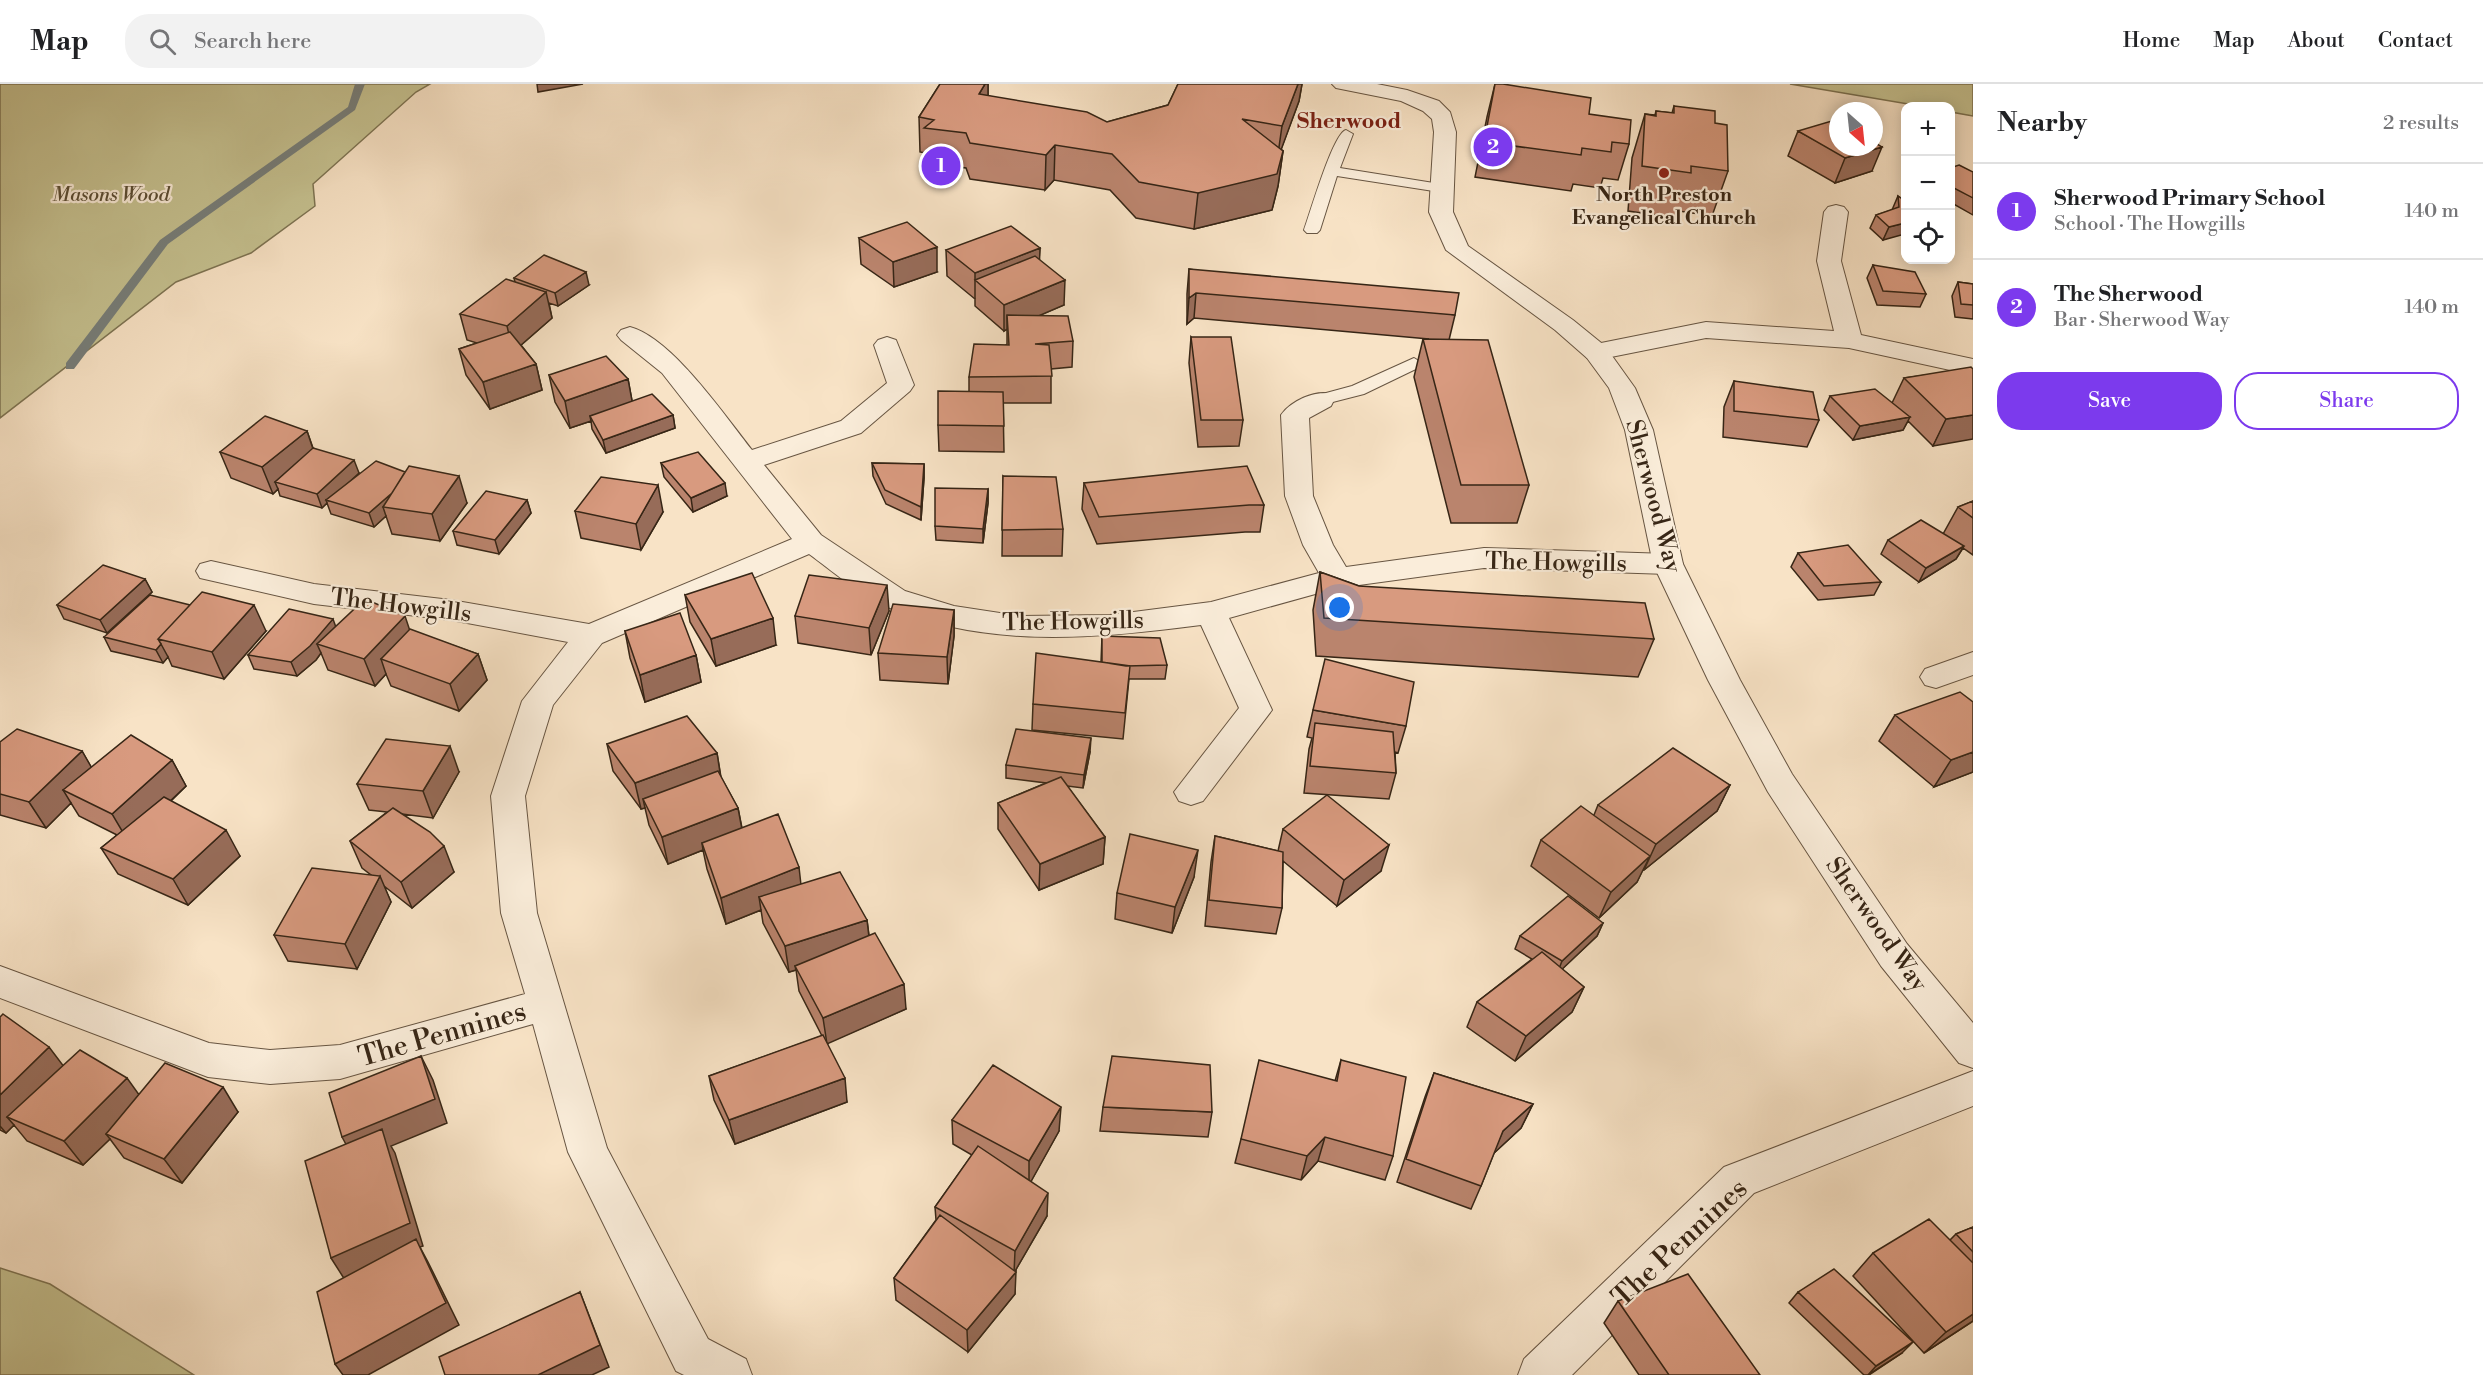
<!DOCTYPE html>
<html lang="en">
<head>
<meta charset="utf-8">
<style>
  body { margin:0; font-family:"Libre Bodoni",serif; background:#f2f2f2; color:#202124 }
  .controls { position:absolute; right:18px; top:18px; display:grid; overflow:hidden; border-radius:12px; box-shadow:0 3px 15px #0003 }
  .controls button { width:54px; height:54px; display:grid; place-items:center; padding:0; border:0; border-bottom:2px solid #e0e0e0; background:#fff; color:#202124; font:30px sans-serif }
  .compass { position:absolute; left:1829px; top:18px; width:54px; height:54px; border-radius:50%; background:#fff; box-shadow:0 3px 15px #0003; rotate:153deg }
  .you { position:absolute; left:1340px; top:524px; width:21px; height:21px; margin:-15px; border:4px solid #fff; border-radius:50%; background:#1a73e8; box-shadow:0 0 0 9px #1a73e833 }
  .badge { display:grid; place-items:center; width:39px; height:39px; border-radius:50%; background:#7c3aed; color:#fff; font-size:20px; font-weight:700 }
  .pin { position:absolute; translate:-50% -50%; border:3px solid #fff; box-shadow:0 2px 6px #0006 }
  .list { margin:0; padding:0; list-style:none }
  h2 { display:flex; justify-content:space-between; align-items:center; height:78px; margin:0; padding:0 24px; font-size:26px }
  h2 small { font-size:20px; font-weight:400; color:#757577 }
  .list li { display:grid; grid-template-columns:39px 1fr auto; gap:18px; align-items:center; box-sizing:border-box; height:96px; padding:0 24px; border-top:2px solid #e0e0e0 }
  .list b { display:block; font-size:22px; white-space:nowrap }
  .list p { margin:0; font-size:20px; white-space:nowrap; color:#757577 }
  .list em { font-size:20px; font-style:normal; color:#757577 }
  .actions { display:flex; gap:12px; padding:18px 24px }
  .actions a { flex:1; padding:14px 0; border:2px solid #7c3aed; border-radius:24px; text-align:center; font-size:21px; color:#7c3aed }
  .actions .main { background:#7c3aed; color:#fff }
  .icon { flex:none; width:33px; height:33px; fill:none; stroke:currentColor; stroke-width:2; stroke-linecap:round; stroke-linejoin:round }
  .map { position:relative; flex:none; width:1973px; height:1291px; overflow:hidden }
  header { display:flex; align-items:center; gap:36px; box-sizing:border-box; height:84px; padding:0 30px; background:#fff; border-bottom:2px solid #e0e0e0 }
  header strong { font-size:28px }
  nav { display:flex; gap:33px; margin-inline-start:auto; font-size:21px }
  .search { width:420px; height:54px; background:#f2f2f2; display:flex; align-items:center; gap:15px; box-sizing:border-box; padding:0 21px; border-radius:24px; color:#757577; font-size:22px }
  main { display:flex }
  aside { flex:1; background:#fff }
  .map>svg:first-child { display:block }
</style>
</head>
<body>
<header>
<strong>Map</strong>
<div class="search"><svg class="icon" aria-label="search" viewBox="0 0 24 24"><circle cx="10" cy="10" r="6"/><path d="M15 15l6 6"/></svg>Search here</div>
<nav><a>Home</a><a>Map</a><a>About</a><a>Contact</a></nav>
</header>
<main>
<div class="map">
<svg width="1973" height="1291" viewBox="0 0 1973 1291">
  <rect width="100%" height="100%" fill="#f8e3c6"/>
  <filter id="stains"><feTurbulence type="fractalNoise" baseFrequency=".00333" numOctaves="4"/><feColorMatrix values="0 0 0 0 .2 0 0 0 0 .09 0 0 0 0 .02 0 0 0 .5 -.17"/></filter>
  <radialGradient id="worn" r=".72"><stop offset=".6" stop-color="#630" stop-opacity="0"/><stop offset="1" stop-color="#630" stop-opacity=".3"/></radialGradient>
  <path fill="#c5c190" stroke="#7e7453" stroke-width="1.5" d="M0,0H430L416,8L313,100L315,122L251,169L176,198L0,334Z
    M1790,0H1973V32L1951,28L1950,22H1920Z
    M0,1184L50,1200L194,1291H0Z"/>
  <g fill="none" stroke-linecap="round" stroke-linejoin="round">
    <path fill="#777f7b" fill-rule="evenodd" d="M355,0H365L355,26L168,160L74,285H66V279L160,156L348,23Z"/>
    <g stroke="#675542" stroke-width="2">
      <path id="service" d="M1346,46L1353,50L1340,84L1440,100L1447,104L1440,108L1337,92L1320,146L1317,149H1307L1304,146C1310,130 1333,49 1346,46Z
        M1414,274L1422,279L1420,283L1364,310L1321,321L1312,316L1315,312L1352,302Z"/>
    </g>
    <g stroke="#675542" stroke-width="2">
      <path id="minor" d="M1836,121L1844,123L1848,128L1841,177L1861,251L1973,275V291L1849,264L1706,254L1596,276L1587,274L1583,268L1587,262L1596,260L1706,238L1834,247L1817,177L1824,128L1828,123Z
        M630,243C672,254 725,332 752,366L841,337L887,299L874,261L878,256L887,253L896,256L914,301L910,307L861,349L764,381L821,451L905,507L954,522L1019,532L1110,531L1211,518L1319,489L1303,461L1285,412L1281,331C1291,317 1314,306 1331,310L1334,316L1331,322L1309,334L1313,412L1333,461L1346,483L1484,464L1668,470L1679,473L1683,480L1679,487L1668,490L1484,484L1337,504L1229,534L1272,626L1203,717L1191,721L1179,717L1174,708L1239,624L1201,541C1095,555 986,565 885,522C860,511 831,486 809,470L602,559L553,621L525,712L537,829L607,1064L708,1255L746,1275L752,1291H684L676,1287L568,1068L533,940L340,995L270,1000L208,993L0,914V882L209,959L270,966L340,961L525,910L501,829L491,712L522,617L568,558L451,536L314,520L200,494L196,487L200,480L211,477L314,500L451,516L589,540L792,455L662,289L621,256L617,251L621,246Z
        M1973,568V591L1936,604L1925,601L1920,593L1925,585Z
        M1973,987V1022L1754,1109L1572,1291H1518L1524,1275L1724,1083Z"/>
    </g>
    <g stroke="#675542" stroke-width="2">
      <path id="tertiary" d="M1332,0H1377L1407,6L1439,17L1450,28L1456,48L1453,128L1468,162L1573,236L1605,262L1635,304L1653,346L1683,480L1740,596L1792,690L1907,860L1973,939V984L1959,979L1881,882L1768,708L1708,596L1653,480L1625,346L1609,304L1587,274L1555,246L1446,166L1429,128L1434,48L1432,35L1423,27L1401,17L1336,4Z"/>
    </g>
    <use href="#service" fill="#faedda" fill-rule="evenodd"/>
    <use href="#minor" fill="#faedda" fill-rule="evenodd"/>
    <use href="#tertiary" fill="#faedda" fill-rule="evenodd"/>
  </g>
  <path fill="#ba846d" stroke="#372616" stroke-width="1.5" d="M940,0H988V12L1107,38L1168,21L1178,0H1302L1299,17L1281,65L1283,67L1278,102L1272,126L1194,145L1136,134L1110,106L1054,96L1045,106L970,95L966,84L926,79L925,69L920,68L919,33Z
    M1495,0L1589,30L1629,60L1618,96L1603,94L1600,104L1573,100L1571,107L1475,93L1487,33Z
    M1674,22L1728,87L1712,132L1679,127L1676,134L1628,127L1632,74L1645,30L1655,31L1656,27L1672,29Z
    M1798,47L1872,87L1835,99L1788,72Z
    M1950,84L1973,88V131L1950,118Z
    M1898,112L1905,117L1883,156L1870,144L1876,131L1892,126Z
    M859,154L937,188L894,203L861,180Z
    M1040,164L1039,176L1064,221L1040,231L1073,257L1072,283L1051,285V319H1003L1004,368L939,367L938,341L969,307V293L1007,260V245L1004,247L975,222V215L947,192L946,166Z
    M1873,181L1926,210L1920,223L1877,221L1867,194Z
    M1189,185L1455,231L1449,256L1529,401L1517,439H1451L1414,293L1423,255H1429L1194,234L1187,240V210Z
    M514,194L589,201L558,222L549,219L552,234L521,261L536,280L542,306L490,325L466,291L459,265L477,259L467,256L460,230L515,198Z
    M1958,198L1973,200V235L1955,233L1952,212Z
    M1191,253L1243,336L1239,362L1198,363L1189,279Z
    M1973,285L1933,362L1908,337L1903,346L1853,356L1824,326L1830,312L1892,319L1904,294Z
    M549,291L628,295L632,317L673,331L675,344L606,369L592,345L591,337L570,344L555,318Z
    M1734,297L1819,336L1807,363L1723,353L1724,323Z
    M307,347L313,364L359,389L349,398L467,419L440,457L392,450L386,432L374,443L331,430L327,419L322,424L280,412L278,405L273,410L231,394L220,368Z
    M661,379L727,412L693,428L664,393Z
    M872,379L924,380V394L921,436L886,420L873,392Z
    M1003,392L1063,445L1062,472H1002Z
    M1084,399L1264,421L1260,448H1245L1097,460L1082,425Z
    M988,405V419L983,459L936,456L935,442Z
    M527,416L531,429L499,470L457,461L453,447Z
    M1973,417V471L1963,464L1956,475L1919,498L1881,470L1888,456L1943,450L1958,423Z
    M575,427L663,428L641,466L581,454Z
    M1798,469L1881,498L1874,511L1818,516L1791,483Z
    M1320,488L1359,502L1654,555L1638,593L1316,572L1313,526Z
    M145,495L152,508L107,549L64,535L57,521Z
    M685,511L776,561L716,582L690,538Z
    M954,526V552L948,600L880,596L878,569Z
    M889,527L871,571L798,559L795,532Z
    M336,542L409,546L478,570L487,596L459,627L391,602L386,590L375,602L328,586L321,569L316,576L297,592L254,585L248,571Z
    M266,547L224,595L172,582L168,573L163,579L111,567L104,553Z
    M625,547L696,571L701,598L645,618L630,574Z
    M1102,552L1167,581L1165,595H1129L1123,655L1032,646L1033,620L1101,578Z
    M1973,618V688L1934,703L1879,657L1895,631Z
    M1313,626L1406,642L1398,669L1395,668L1396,689L1389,715L1304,709L1309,665L1312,654L1307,653Z
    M0,658L82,667L91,683L172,676L186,702L171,717L240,772L188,821L118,790L101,764L117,751L79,732L71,719L46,744L0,731Z
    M607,660L717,669L721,693L738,724L742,744L801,800L867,836L869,851L906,925L827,959L847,1018L735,1060L714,1016L709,992L822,952L799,907L796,886L789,888L763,839L761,826L726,840L707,785L703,766L668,780L649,741L645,724L641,725L613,687Z
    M1090,668L1083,704L1067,702L1105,753L1103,780L1039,806L998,745V719L1046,699L1006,694V681Z
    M459,688L433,734L402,730L454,788L412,824L384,802L391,818L357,885L288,877L274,851L371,791L362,784L350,757L387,728L369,726L357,700Z
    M1730,701L1717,727L1644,786L1643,785L1637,798L1599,834L1531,782L1541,756L1594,731L1598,721Z
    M1283,745L1381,787L1337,822L1283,777L1282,824L1276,850L1205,842L1211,778L1215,752L1278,767Z
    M1194,793L1172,849L1115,835L1117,809Z
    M1603,839L1597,852L1562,885L1584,903L1572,928L1515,977L1467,943L1477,918L1532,875L1515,865L1520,852Z
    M0,933L63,982L139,1010L238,1028L182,1099L124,1074L110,1055L83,1081L27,1057L14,1041L6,1049L0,1046Z
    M1341,976L1393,1072L1385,1096L1318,1077L1301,1096L1235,1079L1241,1055L1335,997Z
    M1434,989L1533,1020L1521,1044L1494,1069L1481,1102L1471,1125L1397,1098L1425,1013Z
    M1103,1023L1212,1028L1208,1053L1100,1047Z
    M952,1036L1059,1047L1031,1097L1047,1132L1015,1187V1210L968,1268L896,1216L894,1194L936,1136L935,1123L972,1071L953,1060Z
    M1973,1143V1237L1924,1269L1853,1192L1873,1169L1950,1156L1956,1150Z
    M1798,1208L1902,1269L1869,1291H1864L1789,1219Z
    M1618,1217L1760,1291H1639L1604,1239Z"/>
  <path fill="#976c59" stroke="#372616" stroke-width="1.5" d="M537,0H583L538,8Z
    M985,0H988V28L979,10Z
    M1298,0H1302L1299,17L1277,77L1282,42Z
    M1055,61L1054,96L1045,106L1046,71Z
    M1882,63L1872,87L1835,99L1845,74Z
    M1283,67L1278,102L1272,126L1194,145L1198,109Z
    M1905,139V150L1883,156L1889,143Z
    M937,163V188L894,203L893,178Z
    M1040,164L1039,190L975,196V215V189Z
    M586,188L589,201L558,222L555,209Z
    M1065,196L1064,221L1008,245L1007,231V245L1004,247V221Z
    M546,208L552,234L513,268L507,242Z
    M1196,209L1194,234L1187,240L1189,214Z
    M536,280L542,306L490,325L483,298Z
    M628,295L633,322L590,332L591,337L570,344L565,317Z
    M673,331L675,344L606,369L603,356Z
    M1973,331V355L1933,362L1946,335Z
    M1910,333L1903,346L1853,356L1860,342Z
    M307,347L316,374L275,398L278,405L273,410L262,383Z
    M354,376L359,389L329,417L326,416L327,419L322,424L317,410Z
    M924,380V394L921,436V423Z
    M412,391L383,423L386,432L374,443L369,429Z
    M459,392L467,419L440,457L432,430Z
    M725,399L727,412L693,428L691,414Z
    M658,401L663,428L641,466L636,440Z
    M988,405V419L983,459V445Z
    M527,416L531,429L499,470L495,456Z
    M1964,462L1956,475L1919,498L1926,484Z
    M145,495L152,508L107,549L100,536Z
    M887,501L889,527L871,571L869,544Z
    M254,521L266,547L224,595L212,568Z
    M954,526V552L948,600L947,573Z
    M405,532L414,559L381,575L386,590L375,602L364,575Z
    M773,534L776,561L716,582L711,555Z
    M333,535L338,549L317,560L321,569L316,576L297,592L291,578Z
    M161,560L168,573L163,579L156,566Z
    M478,570L487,596L459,627L450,600Z
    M696,571L701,598L645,618L640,591Z
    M1091,654L1090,668L1083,704L1084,691Z
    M450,662L459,688L433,734L423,707Z
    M82,667L97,693L63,706L71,719L46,744L29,718Z
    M1973,668V688L1934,703L1951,676Z
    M717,669L721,695L643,715L645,724L641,725L635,699Z
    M172,676L186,702L128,757L112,730Z
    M1730,701L1717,727L1644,786L1656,760Z
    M738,724L743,751L702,759L703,766L668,780L662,753Z
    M226,746L240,772L188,821L173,795Z
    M1105,753L1103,780L1039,806L1040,780Z
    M1389,761L1381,787L1337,822L1344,796Z
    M444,762L454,788L412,824L401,798Z
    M1198,766L1194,793L1172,849L1175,823Z
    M1650,772L1637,798L1599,834L1611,808Z
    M799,783L802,810L759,813L761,826L726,840L721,814Z
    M380,792L391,818L357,885L345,860Z
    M867,836L870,862L795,882L796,886L789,888L785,862Z
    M1603,839L1597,852L1557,890L1562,877Z
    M904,900L906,925L827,960L823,934Z
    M1584,903L1572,928L1515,977L1526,952Z
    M49,963L68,988L7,1033L14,1041L6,1049L0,1042V1011Z
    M421,972L433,996L447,1039L391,1062L395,1069L423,1162L420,1163L428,1178L459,1241L368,1291H343L335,1280L345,1196L331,1174L355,1077L342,1053Z
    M127,994L145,1019L106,1050L110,1055L83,1081L64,1057Z
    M845,994L847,1018L735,1060L729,1036Z
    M223,1003L238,1028L182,1099L164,1075Z
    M1533,1020L1521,1044L1492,1071L1503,1047Z
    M1061,1023L1059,1047L1029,1101V1077Z
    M1325,1053L1318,1077L1301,1096L1307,1072Z
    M1048,1109L1047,1132L1014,1189L1015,1167Z
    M1016,1188L1015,1210L968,1268L967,1246Z
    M580,1208L609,1283L592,1291H538Z
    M1973,1230V1237L1924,1269L1946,1248Z
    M1913,1258L1902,1269L1868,1291L1876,1282Z"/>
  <path fill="#d89a7f" stroke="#372616" stroke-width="1.5" d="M940,0H985L979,10L1087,28L1107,38L1168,21L1178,0H1298L1282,42L1242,35L1283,67L1277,90L1198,109L1139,98L1112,70L1055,61L1046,71L970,59L966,49L924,44L934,36L919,33Z
    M1495,0H1503L1591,14L1589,30L1631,36L1629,60L1612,58L1611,68L1582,64L1581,71L1484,58Z
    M1674,22L1715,27V39L1727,41L1728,87L1691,82V89L1642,82L1645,30L1656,32V27L1674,29Z
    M1835,36L1838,38V63H1874V58L1882,63L1845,74L1798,47Z
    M1959,81L1973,88V114L1950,102V84Z
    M1898,112L1905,117V139L1889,143L1876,131L1899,123Z
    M907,138L937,163L893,178L859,154Z
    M1011,142L1040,164L975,189L946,166Z
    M544,171L586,188L555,209L514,194Z
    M1035,172L1065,196L1004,221L975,196Z
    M1873,181L1915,188L1926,210L1883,207Z
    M1189,185L1459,209L1455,231L1196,209L1189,214Z
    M506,195L546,208L507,242L460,230Z
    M1958,198L1973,200V221L1961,220Z
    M1007,231L1068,232L1073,257L1035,260L1049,261L1052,292L969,293L974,260L1009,261Z
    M510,248L536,280L483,298L459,265Z
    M1191,253H1231L1243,336H1201Z
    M1423,255L1488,256L1529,401H1461Z
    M606,272L628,295L565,317L549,291Z
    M1971,283L1973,285V331L1946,335L1904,294Z
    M1734,297L1813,308L1819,336L1734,327Z
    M1875,305L1910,333L1860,342L1830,312Z
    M938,307L1003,308L1004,342L938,341Z
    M652,310L673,331L603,356L590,332Z
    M265,332L307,347L262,383L220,368Z
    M313,364L354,376L317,410L275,398Z
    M698,368L725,399L691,414L661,379Z
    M376,377L405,388L392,409L369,429L326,416Z
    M872,379L924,380L921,423L885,406Z
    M409,382L459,392L432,430L383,423Z
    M1247,382L1264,421H1249L1099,433L1084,399Z
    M1003,392L1056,393L1063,445L1002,446Z
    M601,393L658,401L636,440L575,427Z
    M935,404L988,405L983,445L935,442Z
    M486,407L527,416L495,456L453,447Z
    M1973,417V434L1958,423Z
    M1921,436L1964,462L1926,484L1888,456Z
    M1848,461L1881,498L1824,502L1798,469Z
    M103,481L145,495L100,536L57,521Z
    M1320,488L1359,502L1645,519L1654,555L1324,534Z
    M752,489L773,534L711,555L685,511Z
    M809,491L887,501L869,544L795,532Z
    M202,508L254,521L212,568L158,555Z
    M150,511L190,521L158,555L161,560L156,566L104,553Z
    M365,515L405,532L364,575L317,560Z
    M893,520L954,526L947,573L878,569Z
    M289,525L333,535L310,562L291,578L248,571Z
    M680,529L696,571L640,591L625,547Z
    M410,545L478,570L450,600L381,575Z
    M1102,552L1160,554L1167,581L1126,582L1102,578Z
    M1036,569L1130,582L1125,629L1033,620Z
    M1325,575L1414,598L1406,642L1313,626Z
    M1960,608L1973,618V668L1951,676L1895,631Z
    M687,632L717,669L635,699L607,660Z
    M1315,639L1393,648L1396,689L1310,682Z
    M17,645L82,667L29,718L0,710V658Z
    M1016,645L1091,654L1084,691L1006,681Z
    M131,651L172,676L112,730L63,706Z
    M386,655L450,662L423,707L357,700Z
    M1673,664L1730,701L1656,760L1598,721Z
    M718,687L738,724L662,753L643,715Z
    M1061,693L1105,753L1040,780L998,719Z
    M1327,711L1389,761L1344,796L1283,745Z
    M164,713L226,746L173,795L101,764Z
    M1581,722L1650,772L1611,808L1541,756Z
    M393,724L430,748L444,762L401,798L350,757Z
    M778,730L799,783L721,814L702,759Z
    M1130,750L1198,766L1175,823L1117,809Z
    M1215,752L1283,768L1282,824L1209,816Z
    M312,784L380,792L345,860L274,851Z
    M840,788L867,836L785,862L759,813Z
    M1568,812L1603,839L1562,877L1520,852Z
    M875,849L904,900L823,934L795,882Z
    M1542,868L1584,903L1526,952L1477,918Z
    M3,930L49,963L0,1011V933Z
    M823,951L845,994L729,1036L709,992Z
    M80,966L127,994L64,1057L7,1033Z
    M421,972L435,1015L342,1053L329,1009Z
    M1112,972L1210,981L1212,1028L1103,1023Z
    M1259,976L1337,997L1341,976L1406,993L1393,1072L1325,1053L1307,1072L1241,1055Z
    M165,979L223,1003L164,1075L106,1050Z
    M993,981L1061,1023L1029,1077L952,1036Z
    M1434,989L1533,1020L1503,1047L1481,1102L1406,1075Z
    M382,1045L410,1139L331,1174L305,1077Z
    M978,1062L1048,1109L1015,1167L935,1123Z
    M940,1131L1016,1188L967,1246L894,1194Z
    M1929,1135L1973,1179V1230L1946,1248L1873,1169Z
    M1973,1143V1168L1956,1150Z
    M416,1155L446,1219L335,1280L317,1208Z
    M1834,1185L1913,1258L1876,1282L1798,1208Z
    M1688,1190L1760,1291H1669L1618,1217Z
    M580,1208L600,1261L538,1291H445L439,1273Z"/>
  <circle fill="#8f2418" stroke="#faedda" stroke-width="2" cx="1664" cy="89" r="6"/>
  <g text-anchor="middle" stroke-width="4.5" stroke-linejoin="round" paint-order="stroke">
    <g font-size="20" font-style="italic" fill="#5a4d34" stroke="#faedda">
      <text x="111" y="117">Masons Wood</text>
    </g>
    <g font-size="20" font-weight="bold" fill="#372616" stroke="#faedda">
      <text x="1664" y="117">North Preston<tspan x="1664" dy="23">Evangelical Church</tspan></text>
    </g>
    <g font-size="22" font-weight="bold" fill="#7a1f14" stroke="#faedda">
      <text x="1349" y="44">Sherwood</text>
    </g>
    <g font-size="24" fill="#372616" stroke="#faedda">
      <text transform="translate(1654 412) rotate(75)" y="8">Sherwood Way</text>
      <text transform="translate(1556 478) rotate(1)" y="8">The Howgills</text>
      <text transform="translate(401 521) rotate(7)" y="8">The Howgills</text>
      <text transform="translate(1073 537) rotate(-1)" y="8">The Howgills</text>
      <text transform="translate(1877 840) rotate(55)" y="8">Sherwood Way</text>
    </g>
    <g font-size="28" fill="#372616" stroke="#faedda">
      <text transform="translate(442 949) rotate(-16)" y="10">The Pennines</text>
      <text transform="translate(1679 1158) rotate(-43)" y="10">The Pennines</text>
    </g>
  </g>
  <rect width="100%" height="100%" filter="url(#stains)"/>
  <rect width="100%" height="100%" fill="url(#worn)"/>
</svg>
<div class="controls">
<button>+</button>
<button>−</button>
<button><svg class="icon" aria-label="locate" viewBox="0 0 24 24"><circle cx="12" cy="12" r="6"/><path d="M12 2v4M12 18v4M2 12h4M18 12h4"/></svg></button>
</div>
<svg class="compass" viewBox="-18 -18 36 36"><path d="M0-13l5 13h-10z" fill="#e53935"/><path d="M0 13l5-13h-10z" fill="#757577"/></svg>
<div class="you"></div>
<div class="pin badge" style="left:941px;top:82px">1</div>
<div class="pin badge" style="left:1493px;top:63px">2</div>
</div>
<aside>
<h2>Nearby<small>2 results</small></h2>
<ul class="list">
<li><span class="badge">1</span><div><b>Sherwood Primary School</b><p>School · The Howgills</p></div><em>140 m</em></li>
<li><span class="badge">2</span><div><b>The Sherwood</b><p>Bar · Sherwood Way</p></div><em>140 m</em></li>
</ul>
<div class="actions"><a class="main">Save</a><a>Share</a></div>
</aside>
</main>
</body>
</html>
